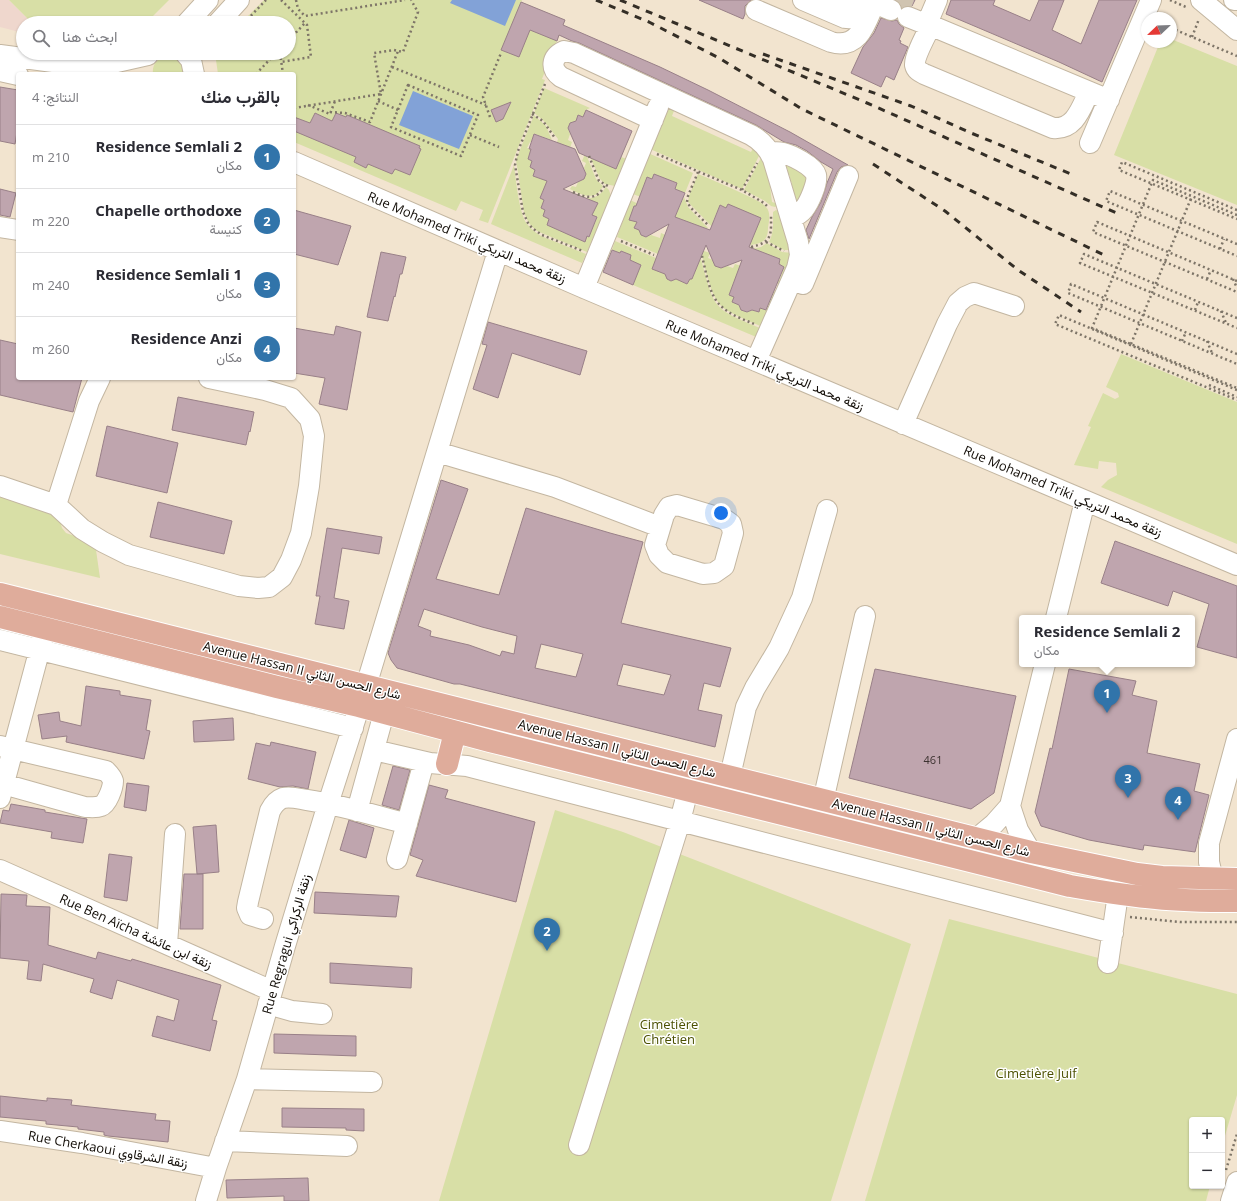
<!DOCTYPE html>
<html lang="ar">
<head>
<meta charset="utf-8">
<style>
  body { margin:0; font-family:"Open Sans",Vazirmatn,sans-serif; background:#f7f7f7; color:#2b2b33; direction:rtl }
  .controls { position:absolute; right:12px; bottom:12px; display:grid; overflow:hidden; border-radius:4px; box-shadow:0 1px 3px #0004 }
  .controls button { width:36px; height:36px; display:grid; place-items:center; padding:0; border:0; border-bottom:1px solid #e1e1e2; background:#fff; color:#2b2b33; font:20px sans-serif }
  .compass { position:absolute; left:1141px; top:12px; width:36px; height:36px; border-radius:50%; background:#fff; box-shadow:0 1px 3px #0004; rotate:247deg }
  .you { position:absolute; left:721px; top:513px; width:14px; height:14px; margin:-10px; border:3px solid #fff; border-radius:50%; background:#1a73e8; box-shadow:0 0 0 6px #1a73e833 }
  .badge { display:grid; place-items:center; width:26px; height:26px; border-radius:50%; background:#3174aa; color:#fff; font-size:13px; font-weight:700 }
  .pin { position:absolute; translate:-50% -33px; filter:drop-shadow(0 1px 2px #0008) }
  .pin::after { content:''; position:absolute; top:21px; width:14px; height:12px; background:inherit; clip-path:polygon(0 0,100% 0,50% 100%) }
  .popup { position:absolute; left:1019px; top:615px; width:176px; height:52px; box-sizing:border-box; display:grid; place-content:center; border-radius:4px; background:#fff; filter:drop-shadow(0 1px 3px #0005); font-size:13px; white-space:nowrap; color:#7c7c81 }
  .popup b { font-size:15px; color:#2b2b33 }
  .popup::after { content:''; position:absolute; left:50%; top:100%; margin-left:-8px; border:8px solid transparent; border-top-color:#fff }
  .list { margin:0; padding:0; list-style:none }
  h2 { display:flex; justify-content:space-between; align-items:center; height:52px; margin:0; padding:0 16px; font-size:17px }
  h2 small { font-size:13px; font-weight:400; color:#7c7c81 }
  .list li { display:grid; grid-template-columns:26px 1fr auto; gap:12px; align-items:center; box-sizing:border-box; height:64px; padding:0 16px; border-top:1px solid #e1e1e2 }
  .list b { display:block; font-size:15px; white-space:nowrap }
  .list p { margin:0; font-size:13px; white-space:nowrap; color:#7c7c81 }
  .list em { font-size:13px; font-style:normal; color:#7c7c81 }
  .icon { flex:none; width:22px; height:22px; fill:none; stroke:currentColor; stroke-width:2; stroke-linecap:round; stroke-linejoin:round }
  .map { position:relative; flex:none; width:1237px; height:1201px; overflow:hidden; direction:ltr }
  .search { position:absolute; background:#fff; box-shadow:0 1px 3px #0004; left:16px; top:16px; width:280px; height:44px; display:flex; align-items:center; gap:10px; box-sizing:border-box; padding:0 14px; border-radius:22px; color:#7c7c81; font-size:15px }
  .panel { position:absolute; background:#fff; box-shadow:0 1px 3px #0004; left:16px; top:72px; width:280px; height:308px; border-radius:4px; direction:rtl }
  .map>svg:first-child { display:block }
</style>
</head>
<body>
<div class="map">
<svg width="1237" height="1201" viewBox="0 0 1237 1201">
  <rect width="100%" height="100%" fill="#f2e4cf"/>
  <path fill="#efd7cd" d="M0,0H9L32,23H23V33L0,27Z"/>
  <path fill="#d8dfa6" d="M9,0H169L146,23H32Z
    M264,0H522L521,2L565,20L542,79L545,80L488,223L479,220L483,210L461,201L456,211L294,142V74H218L215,53H289V23H241Z
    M1171,39L1237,66V205L1114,155L1160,42H1171Z
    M165,56C176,56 184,62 183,74H153C152,65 156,60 165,56Z
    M544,88L590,108L586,110L583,117L578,115L576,121L570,123L568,128L570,134L568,140L572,142L570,148H555L558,139L543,120L534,113Z
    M670,107L675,108L672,116L751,152L754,146L761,152L742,189L650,149L666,109Z
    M534,115L546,126L552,140L535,134L531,142H530L527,148L531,149L528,159L532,161L530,167L535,169L533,176L541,179L543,174L553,177L546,192L543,191L540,198L544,200L541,208L545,210L549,219L547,225L554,228L571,229L569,235L585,241L587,236L589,237L597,218L592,215L597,203L585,198C594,199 601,195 606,187L609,190L611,196L587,252L537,231C530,226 527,220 524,212L516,160Z
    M588,152L616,168L621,157L627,159L615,186L605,184L600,179Z
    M648,153L693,173L685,193L675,189L677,183L654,175L652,179L647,177L642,191L646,199L633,194Z
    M585,154H586L596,179L603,186C595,202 582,195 570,189L572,186L576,187L578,182L584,179L586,174L584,168L586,163L582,161Z
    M763,154L767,163L772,202L775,203L777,200L778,205L775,207L771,206L765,201L744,190Z
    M779,159L809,177L797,206L793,192V189L791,186L792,183L790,180V176L787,173L788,169L786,168Z
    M514,165C516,180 519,213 527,224C531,229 536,233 541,236L586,254L582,263L491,224Z
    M698,174C716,181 733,189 750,197C755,200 762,202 766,207C771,212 769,221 768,228C768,244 758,244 745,246L753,237L760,218L728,205L726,208L720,205L713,221L717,232L688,202L689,196Z
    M684,197L688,207L708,228L706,229L675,217Z
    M630,200L643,206L642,209L634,206L630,219L637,222L634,228L639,230L641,235L646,237L651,235L660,238L661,233L668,236L658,254L617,237Z
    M776,210L780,212L790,249L788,250H784L769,242C774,233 773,222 773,212Z
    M615,241L656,258L660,266L658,271L665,274L667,279L671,281L676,279L687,284L690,279H692L698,265L699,252C703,265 709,293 716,303C725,316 750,323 764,330L761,339L633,285L641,265L629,261L631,255L621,251L620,253L612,250Z
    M767,243L782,252L793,253L782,285L772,282L773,279L779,281L784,267L779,264L780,259L756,250H747L761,247Z
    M704,251L710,253L708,258L713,260L715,266L721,268L727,266L733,268L735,264L741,266L742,284L734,281L729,295L734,297L741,310L747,312L752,310L758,312L760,308L766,310L771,297L769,289L780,293L765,328C752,322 737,317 725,309C710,299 706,269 701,252Z
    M1121,354L1237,402V544L1101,487L1108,480L1117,475L1116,463L1099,461L1098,469L1074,465L1091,427L1088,426L1103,393L1115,399L1119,397L1118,393L1106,387Z
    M0,490L59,517L62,528L66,533L95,543L100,578L0,554Z
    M555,810L623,832L911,944L831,1201H439Z
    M949,919L1237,994V1095L1222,1146V1120H1192V1186H1210L1206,1201H865Z"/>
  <path fill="#82a2d7" d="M452,0H516L505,26L450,3Z
    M413,91L473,116L459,149L399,125Z"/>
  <path fill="#bfa5ae" stroke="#998088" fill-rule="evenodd" d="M699,0H751L745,6V14L743,19Z
    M896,0H915L912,6H907L902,7L900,3Z
    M951,0H995L993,5L1030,21L1039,0H1064L1052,30L1081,44L1099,0H1137L1102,82L1059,62L946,14Z
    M521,2L565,20L563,25L660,67L708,90L790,132L848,165L841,167L837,172L809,239L806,230L812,217L821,202L827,183L833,169L821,162L807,151L796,145L784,142L756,125L579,43L572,41L559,35L557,41L530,30L519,57L501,50Z
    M881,18L892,21L897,20L899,24L904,28L899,40L901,41L900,43L908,47L894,80L886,76L881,87L851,73L863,47L874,33Z
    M0,87L18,90V126L15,144L0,141Z
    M511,102L503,119L496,122L491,110Z
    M586,110L632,131L616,169L579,153L568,128L570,123L576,121L578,115L583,117Z
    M315,113L332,121L336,113L346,117L347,115L420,146L419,148L421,149L410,175L395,169L392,174L368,164L366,168L354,162L356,157L294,131V117L310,123Z
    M534,134L575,149L586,174L584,179L563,189L598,203L592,215L597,217L589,237L587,236L585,242L547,225L549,219L543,216L545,210L541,208L544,200L540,198L547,181L533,176L535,170L530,167L532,161L528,159L531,149H529Z
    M654,174L677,183L675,189L685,193L675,217L710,230L720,205L726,208L728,204L761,218L749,247L780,259L779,264L784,267L766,310L760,308L759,312L752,310L747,312L741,310L739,305L732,302L734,297L729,295L742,260L721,268L715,266L706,245L692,279H690L687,284L676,279L671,281L667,279L665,274L652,269L669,224L646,237L641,235L639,230L634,228L637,222L629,220L634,206H636L647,177L652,179Z
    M0,189L16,193L10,217L0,215Z
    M294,210L351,226L338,265L294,254Z
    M612,250L620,253L621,251L631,255L630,260L641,265L633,285L603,272Z
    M381,252L406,257L402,274H400L395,297L394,296L388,321L367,317Z
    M488,322L587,351L580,375L512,353L498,398L473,389L487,345L482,344Z
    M336,326L361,332L347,410L319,404L325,378L294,373V328L334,335Z
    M0,340L18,344V378H82L73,412L0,395Z
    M178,397L254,412L250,432L249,431L246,445L172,430Z
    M107,426L178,443L167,493L96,476Z
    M441,480L468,489L436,579L499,595L526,508L610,533L643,542L621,623L731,648L720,687L704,683L698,710L722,715L715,747L460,684H454L397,668L391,660L388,653ZM424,609L482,627L517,636L514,654L502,651L500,656L469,645L430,636L431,631L418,626ZM541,644L583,654L576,677L535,668ZM623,664L671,675L664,695L617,685Z
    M158,502L232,521L224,554L150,537Z
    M327,528L382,537L379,554L342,548L334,598L349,601L344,629L315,624L320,596H316Z
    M1115,541L1237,586V658L1197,647L1209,604L1173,591L1168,606L1101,583Z
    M875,669L1016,696L994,793L971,809L849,778Z
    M1069,669L1136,681L1132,695L1157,701L1147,753L1200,764L1194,791L1209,795L1195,852L1144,845L1143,850L1089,840L1041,826L1035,812L1050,748L1052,749Z
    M86,686L120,691V695L151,700L146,730L150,731L144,759L66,742L67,736L42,739L38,715L59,712L60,721L81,726Z
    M233,718L234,740L194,742L193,721Z
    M271,742L316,752L308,789L293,786L280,787L248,779L256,743L270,746Z
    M393,766L410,770L399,810L382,805Z
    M127,783L149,786L146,811L124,807Z
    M429,785L448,790L445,798L535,822L516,902L416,876L423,860L410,855Z
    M11,804L45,810V812L87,819L83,843L51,838L52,832L0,823L3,810L9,811Z
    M349,820L374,828L366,858L340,850Z
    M216,825L219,872L197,874L193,827Z
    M109,854L132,857L127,901L104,897Z
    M184,874H203V929H180Z
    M315,892L399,896L396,917L314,913Z
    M1,894L27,895L26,906L50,907L48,945L96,959L98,952L131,961L132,959L221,985L212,1020L217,1021L210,1051L152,1036L157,1016L174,1021L179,1000L117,980L112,999L90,992L94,979L43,964L41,981L27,979L29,961L0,958Z
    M330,963L412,968L411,988L330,983Z
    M274,1034L356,1036V1056L274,1053Z
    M0,1096L47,1101V1098L72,1100L71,1105L156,1114L155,1120L170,1121L168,1142L108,1136L104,1135V1132L78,1129V1127L46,1124V1121L0,1117Z
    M282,1108L364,1109V1131L346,1130V1128L282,1127Z
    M308,1178L309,1201H284V1196L227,1198L226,1180Z"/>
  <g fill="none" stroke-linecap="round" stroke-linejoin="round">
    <path stroke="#d0c4b1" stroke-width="20" stroke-dasharray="20 10" stroke-linecap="butt" d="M895,2L911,8"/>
    <g stroke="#c3b6a1" stroke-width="22">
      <path id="minor" d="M803,0L845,18C851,19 855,18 856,13L853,7L836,0
        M867,0L891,10
        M937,0L929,19V23L932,26L1109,100
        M1201,0L1237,30
        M1234,0H1237
        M756,10L831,42C859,50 866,23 874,4
        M908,17L923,23H929
        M187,23L208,0
        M218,23L239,0
        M931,25C927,33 914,57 915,65C916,70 920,72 924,74L1053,128C1075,130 1081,108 1089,92
        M185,53L191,60L194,74
        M0,55L68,64L117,62L148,55
        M0,71L18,75
        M653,120L561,77C550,69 551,57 564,51L574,53L751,135C762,141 768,148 773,159L798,242L800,255L797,268L756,361
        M1090,143L1151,0
        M770,153C774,152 779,152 783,153C791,155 814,166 816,175C818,183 809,203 804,209C800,214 796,216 791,218
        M294,162L584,288L1237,565
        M0,227L18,230
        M803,284L848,176
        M584,288L658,107
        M903,424L947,324L958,303L965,297L974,293L1014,306
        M437,452L555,487L660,527
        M0,486L56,505L89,401L100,378
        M56,505L82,529L103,542L129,555L239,586L258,588L269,587L282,577L291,560L301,533L309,486L314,436L310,419L291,398L265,390L209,378
        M677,505L724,519L731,524L733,533L724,566L714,573L703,574L667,563L659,555L655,545L664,515L669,507Z
        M1056,618L1085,501
        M0,640L353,728
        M0,746L106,771C109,774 112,777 113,781C113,788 107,804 101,806C96,808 91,807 85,807L0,783
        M374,750L430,763L467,766L1113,933
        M730,776L746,707L755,688L779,648L802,598L827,510
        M0,798L43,637
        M823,801L865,616
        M1010,806L1018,830L1031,852
        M357,811L384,713
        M976,839L994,824L1010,806L1045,664
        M397,859L424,762
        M0,870L272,991
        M1213,879L1209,862V843L1237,739
        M263,919L250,915L247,908L248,902L270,811C273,805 277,800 283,798C291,796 300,799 307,800C341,805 374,815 407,824
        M167,944L175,834
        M1108,963L1118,894
        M268,1004L292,1011L322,1014
        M247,1079L372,1082
        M0,1131L82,1143L216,1168
        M225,1141L347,1146
        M579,1145L680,821L688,790
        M206,1201L216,1168L247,1079L285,946L328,804L366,686L498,251
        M1231,1201L1237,1182"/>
    </g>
    <g stroke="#fff" stroke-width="24">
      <path id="major" d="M0,594L1031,852L1137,874L1162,877L1237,879
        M0,617L277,687L359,706L490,741L1070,886C1099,891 1127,896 1156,898C1183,901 1210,901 1237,901
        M447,764L455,732"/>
    </g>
    <path stroke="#7e7568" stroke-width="2.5" stroke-dasharray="2 3" stroke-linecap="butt" d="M281,0L307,25L311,57L281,62
      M296,0L298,9L305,16L405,0
      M1170,0L1186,7
      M244,23L266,0
      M1171,28L1237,56
      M1192,37L1199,19
      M289,40L305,23
      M280,53L283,74
      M392,67L486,105
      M256,74L276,53
      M545,84L518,151L515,165L523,212L528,223L532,228L542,235L583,251
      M408,85L478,115L461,156L391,127Z
      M378,101L398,110
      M308,105L330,114L335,101
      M294,108L381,94L374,53L394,50L403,52L418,12L411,0
      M330,112L345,113L370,122L398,51
      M532,114L543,121L555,138
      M490,117L483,97L501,53
      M470,135L499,147
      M657,154L742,190L764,203L769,208
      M589,156L599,181L608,186
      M698,172L688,196L687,202L691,208L709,226
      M742,190L757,163
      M573,192C586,198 597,201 605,185
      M1237,210L1122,162L1119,170L1237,219
      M621,241L654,255
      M766,242L784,251
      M1237,244L1110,191L1106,201L1237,256
      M751,247C773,242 771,235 771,214
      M1220,249L1224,239
      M702,256C706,271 709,296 721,306C730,315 743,319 754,324
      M1207,279L1211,270
      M1233,279L1237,288
      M1237,281L1097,222L1093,232L1237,292
      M1195,310L1198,302
      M1221,311L1226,323
      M1237,318L1084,254L1080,263L1237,328
      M1182,341L1186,332
      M1207,341L1212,353
      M1237,354L1071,284L1068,293L1237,364
      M1209,385L1237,397
      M1237,390L1059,315L1055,324L1237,400
      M1130,917L1180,922H1237
      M1226,1170L1237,1134"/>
    <use href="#minor" stroke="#fff" stroke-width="20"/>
    <use href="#major" stroke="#dfac9b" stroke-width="22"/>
    <path stroke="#342e26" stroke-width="3" stroke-dasharray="7 7" stroke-linecap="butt" d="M596,0L649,22L719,58L802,109L1104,255
      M620,0L867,103L1121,215
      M763,54L911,106L971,133L1071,174
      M873,164L945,211L1018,270L1081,312"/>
    <path stroke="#7e7568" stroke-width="2.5" stroke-dasharray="2 3" stroke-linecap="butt" d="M1237,215L1153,180L1092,328L1237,388
      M1131,344L1192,196"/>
  </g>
  <g text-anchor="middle" stroke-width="3" stroke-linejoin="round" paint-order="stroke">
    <g font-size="11" fill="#3c3230">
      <text x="933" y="764">461</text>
    </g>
    <g font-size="13" fill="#110c06" stroke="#fff">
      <text transform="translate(467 237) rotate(23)" y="5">Rue Mohamed Triki زنقة محمد التريكي</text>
      <text transform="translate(765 365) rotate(23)" y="5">Rue Mohamed Triki زنقة محمد التريكي</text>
      <text transform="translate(1063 491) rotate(23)" y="5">Rue Mohamed Triki زنقة محمد التريكي</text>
      <text transform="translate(302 670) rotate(14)" y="5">Avenue Hassan II شارع الحسن الثاني</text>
      <text transform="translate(617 748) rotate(14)" y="5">Avenue Hassan II شارع الحسن الثاني</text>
      <text transform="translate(931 827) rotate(14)" y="5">Avenue Hassan II شارع الحسن الثاني</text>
      <text transform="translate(136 931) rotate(24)" y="5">Rue Ben Aïcha زنقة ابن عائشة</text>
      <text transform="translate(286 944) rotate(-74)" y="5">Rue Regragui زنقة الركراكي</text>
      <text transform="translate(108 1149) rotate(10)" y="5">Rue Cherkaoui زنقة الشرقاوي</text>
    </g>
    <g font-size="13" fill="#4c5102" stroke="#fff">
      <text x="669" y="1029">Cimetière<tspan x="669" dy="15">Chrétien</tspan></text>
      <text x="1036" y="1078">Cimetière Juif</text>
    </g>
  </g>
</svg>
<div class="controls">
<button>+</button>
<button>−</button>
</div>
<svg class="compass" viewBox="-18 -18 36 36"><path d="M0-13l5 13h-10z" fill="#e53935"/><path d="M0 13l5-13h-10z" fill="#7c7c81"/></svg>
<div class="you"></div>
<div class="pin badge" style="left:1107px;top:713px">1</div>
<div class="popup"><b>Residence Semlali 2</b>مكان</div>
<div class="pin badge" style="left:547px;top:951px">2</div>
<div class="pin badge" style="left:1128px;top:798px">3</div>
<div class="pin badge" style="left:1178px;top:820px">4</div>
<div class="search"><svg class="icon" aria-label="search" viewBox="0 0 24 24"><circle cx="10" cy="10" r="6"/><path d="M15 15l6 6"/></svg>ابحث هنا</div>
<section class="panel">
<h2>بالقرب منك<small>النتائج: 4</small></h2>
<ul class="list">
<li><span class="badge">1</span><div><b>Residence Semlali 2</b><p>مكان</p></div><em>210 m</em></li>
<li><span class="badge">2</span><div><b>Chapelle orthodoxe</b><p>كنيسة</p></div><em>220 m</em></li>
<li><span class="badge">3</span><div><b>Residence Semlali 1</b><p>مكان</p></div><em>240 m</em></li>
<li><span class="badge">4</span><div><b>Residence Anzi</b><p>مكان</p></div><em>260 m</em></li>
</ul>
</section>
</div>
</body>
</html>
